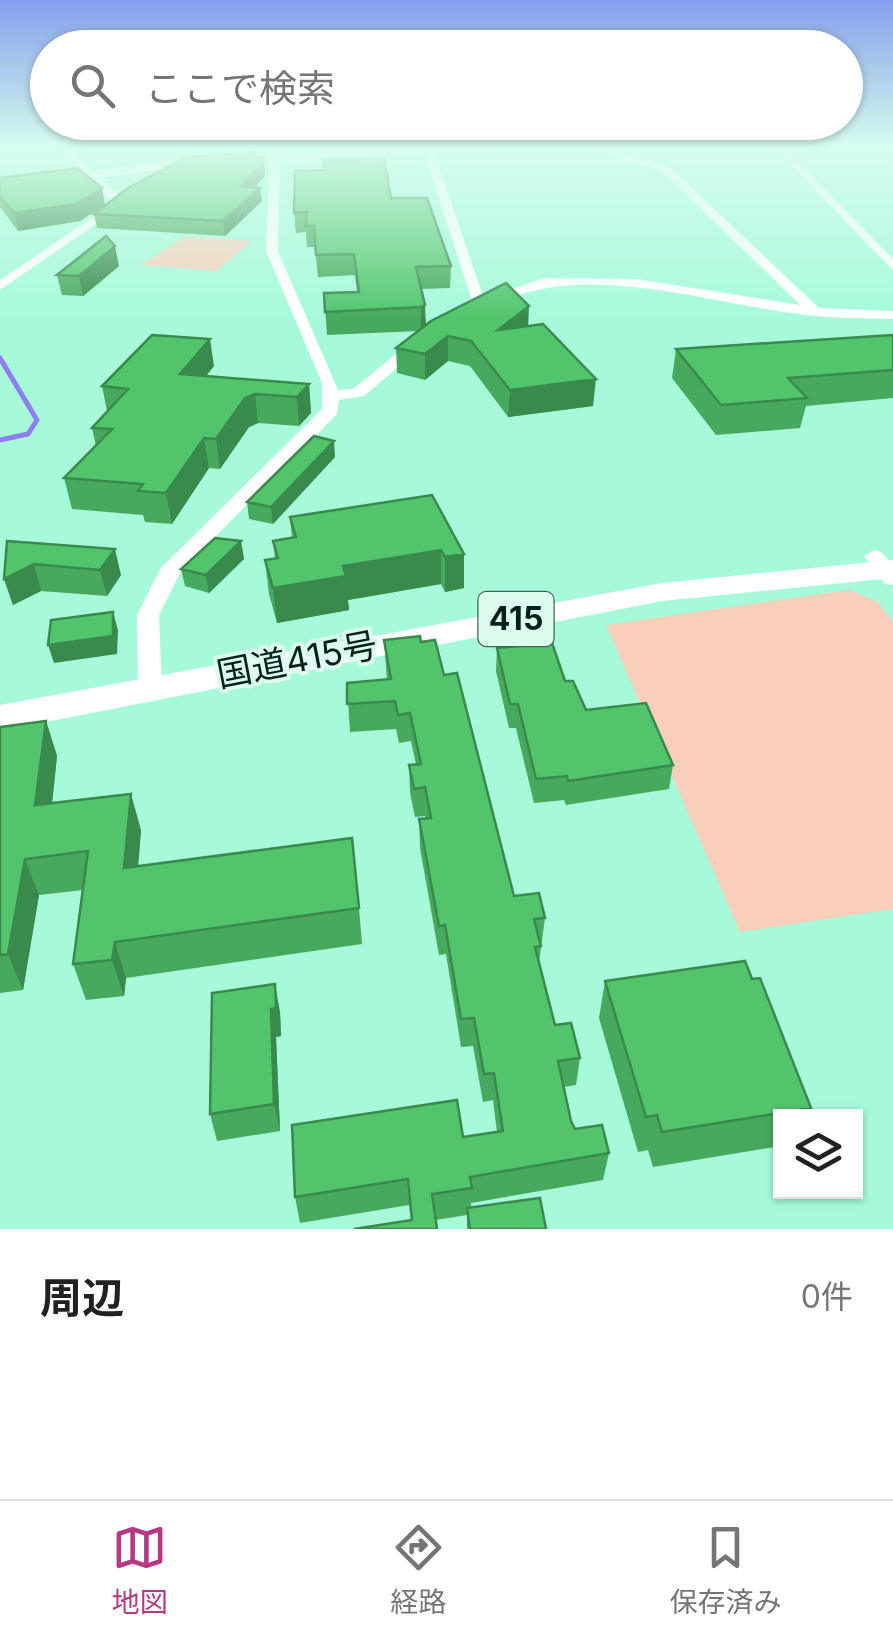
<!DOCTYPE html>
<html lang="ja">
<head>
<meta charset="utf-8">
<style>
  body { margin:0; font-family:Inter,"Noto Sans JP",sans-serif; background:#f2f2f2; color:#202124 }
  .controls { position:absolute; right:30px; bottom:30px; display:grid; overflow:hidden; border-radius:0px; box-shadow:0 2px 8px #0004 }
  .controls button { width:90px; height:90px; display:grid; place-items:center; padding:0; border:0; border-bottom:2px solid #e0e0e0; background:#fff; color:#202124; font:50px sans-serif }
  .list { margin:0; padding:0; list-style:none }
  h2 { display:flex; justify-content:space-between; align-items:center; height:130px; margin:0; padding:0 40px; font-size:42px }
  h2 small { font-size:32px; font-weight:400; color:#757577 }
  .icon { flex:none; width:55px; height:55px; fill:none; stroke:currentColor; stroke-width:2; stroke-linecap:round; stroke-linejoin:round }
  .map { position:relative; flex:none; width:893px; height:1229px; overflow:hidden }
  .search { position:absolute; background:#fff; box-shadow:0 2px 8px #0004; left:30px; right:30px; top:30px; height:110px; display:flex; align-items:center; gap:25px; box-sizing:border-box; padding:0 35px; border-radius:55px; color:#757577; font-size:38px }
  .sheet { height:270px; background:#fff }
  nav { display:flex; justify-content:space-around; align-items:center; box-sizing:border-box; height:140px; border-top:2px solid #e0e0e0; background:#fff; font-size:28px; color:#757577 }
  nav a { display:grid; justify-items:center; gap:5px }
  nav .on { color:#b73783 }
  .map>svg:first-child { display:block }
</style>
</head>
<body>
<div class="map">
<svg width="893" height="1229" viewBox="0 0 893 1229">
  <rect width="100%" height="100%" fill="#a6fada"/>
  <path fill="#f7cfba" d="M186,236L252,241L216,271L140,265Z
    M849,590L878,602L893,622V909L740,932L606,625Z"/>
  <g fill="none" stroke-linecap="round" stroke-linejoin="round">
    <path stroke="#907eef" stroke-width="5" d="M0,358L37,420L28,434L0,440"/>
    <path fill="#fff" fill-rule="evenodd" d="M56,146H67L127,203L0,290V280L114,203Z
      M270,146H280L278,251L338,390L353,389L416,338L429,341L364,396L339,400L337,414L181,571L159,615L162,688L159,694H141L138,688L137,615L161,568L322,409V383L266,251Z
      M422,146H432L484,299L543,278L637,279L800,305L662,171L581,146H598L670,167L819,308L893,311V319C867,318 841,319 816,316C713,307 581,254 485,310H475Z
      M772,146H783L893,259V270Z
      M874,550L881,552L893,565V585L885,584L864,556Z"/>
    <path fill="#fff" fill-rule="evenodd" d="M463,146H576L212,163L0,191V183L212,155Z"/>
    <path fill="#fff" fill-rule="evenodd" d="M893,560V578L662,601L0,731V705L662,583Z"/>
  </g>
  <path fill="#47a95d" d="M257,158L265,170V176L255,187L262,201L225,236L97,228L94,214Z
    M0,178L80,221L18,231L0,207Z
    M391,198L451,266L450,288L421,289L426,325L528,326L593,406L508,417L470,366L448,361L425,380L397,373L396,348L418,331L327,335L324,293L357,292L355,275L318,277L315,247H307L306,232L296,233L294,213Z
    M119,266L83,296L62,295L57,275Z
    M893,335V398L806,406L800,428L716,435L672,378L676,349Z
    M214,366L206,376L309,384L311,413L299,426L258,423L249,427L220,469L209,468L172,524L145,522L143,515L72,509L64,478L96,446L92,428L107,411L102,386Z
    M335,457L273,524L249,519L247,502Z
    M290,517L464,554V588L445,592L441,584L348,600L349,610L277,623L269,594L265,560L275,558L273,541L292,538Z
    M7,541L121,575L107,596L41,591L13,605L4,579Z
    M241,541L244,559L209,593L185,586L181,569Z
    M384,640L421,642L444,675L514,896L545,918L539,963L555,1025L580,1058L576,1085L564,1087L571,1121L575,1129L609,1153L603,1180L471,1203V1208L546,1229H467V1215L436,1220H411L409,1205L300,1223L295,1197L463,1137L497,1132L493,1100L483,1102L473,1046L461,1047L446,954L439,955L420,848L419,819H426L425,816L415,817L410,793L409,765L416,764L411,741L399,743L396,729L350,732L347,683L387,680Z
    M497,648L565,681L586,710L673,765L669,789L566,805L564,800L534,803L516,728H509L496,671Z
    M46,721L57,756L52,803L141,830L138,866L359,908L362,944L126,978L124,996L86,1000L73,964L83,890L39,895L23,990L0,993V727Z
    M605,981L811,1108L807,1116H780V1146L653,1167L648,1150L638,1152L599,1018Z
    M280,1012L281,1036L276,1037L280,1131L217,1141L210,1114Z"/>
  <path fill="#398a4c" d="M264,157L265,176L243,200L241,186Z
    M102,188L105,205L80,221L18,231L14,213Z
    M260,188L262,201L225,236L223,221Z
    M115,246L119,266L83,296L79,276Z
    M425,305L426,328L421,331V307Z
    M529,306L528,330H498Z
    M448,336V361L425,380V354Z
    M210,339L214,366L185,402L180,374Z
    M596,379L593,406L508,417L510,390Z
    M309,384L311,413L299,426L297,397Z
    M255,394L258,423L249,427L220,469L216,439L245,398Z
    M204,438L209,468L172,524L166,493Z
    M334,441L335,457L273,524L271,507Z
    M241,541L244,559L209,593L206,575Z
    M115,549L121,575L107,596L100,570Z
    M441,550V584L348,600L349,610L277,623L273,588L343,566Z
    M464,554V588L445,592V557Z
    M34,564L41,591L13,605L4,579Z
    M113,612L118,630L117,654L54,663L48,645Z
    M46,721L57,756L48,842L35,805Z
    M131,794L141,830L135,904L124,868Z
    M25,859L39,895L23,990L8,954Z
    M115,942L126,978L124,996L112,960Z
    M275,984L280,1012L281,1036L276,1037L280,1131L274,1104L271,1009Z"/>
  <path fill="#52c56c" stroke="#398a4c" stroke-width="2.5" d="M256,152L255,158L264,157V163L241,186L260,188L223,221L94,214L128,188L187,157Z
    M384,159L391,198H427L451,266L416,267L425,305L421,307L325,312L324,293L359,292L354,254L316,255L314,226H306L307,212L294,213L295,171L324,170V160Z
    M77,168L102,188L77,204L14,213L0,196V178Z
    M106,236L115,246L79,276L57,275Z
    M506,283L529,306L498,330L543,324L596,379L510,390L471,341L448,336L425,354L396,348L431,321Z
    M152,335L210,339L180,374L309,384L297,397L255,394L245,398L216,439L204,438L166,493L138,491L143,484L64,478L112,429L92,428L128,389L102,386Z
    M893,335V370L788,378L807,398L721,405L676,349Z
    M314,436L334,441L271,507L247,502Z
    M432,495L464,554L445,557L441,550L343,566L346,576L273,588L265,560L278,558L273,541L296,537L290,517Z
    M215,538L241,541L206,575L181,569Z
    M7,541L115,549L100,570L34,564L4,579Z
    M113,612V636L48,645L51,620Z
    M420,636L421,642L435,640L444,675L457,673L514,896L539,893L545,918L534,919L541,946L535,947L555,1025L571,1023L580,1058L558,1061L571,1121L575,1129L602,1125L609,1153L470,1177L472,1188L432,1194L437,1229H354L412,1220L408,1179L295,1197L292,1125L457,1100L463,1137L503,1131L494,1073L484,1074L474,1018L461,1019L445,925L439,926L419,819L431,818L425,787L414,789L409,765L421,764L410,713L398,715L395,701L347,704V683L391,679L384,640Z
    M552,643L565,681H573L586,710L646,703L673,765L568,781L567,776L536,779L518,704H510L497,648Z
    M46,721L35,805L131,794L124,868L352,838L359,908L115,942L112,960L73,964L88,851L25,859L8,954L0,955V727Z
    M745,961L752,979L760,978L811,1108L662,1132L657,1115L646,1117L605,981Z
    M275,984L276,1008L271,1009L274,1104L210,1114L212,993Z
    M540,1198L546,1229H470L467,1208Z"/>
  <linearGradient id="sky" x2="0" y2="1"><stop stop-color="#859eeb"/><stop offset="0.46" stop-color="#d7fdee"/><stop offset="1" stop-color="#d7fdee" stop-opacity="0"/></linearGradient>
  <rect width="893" height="318" fill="url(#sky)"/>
  <g text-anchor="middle" stroke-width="8" stroke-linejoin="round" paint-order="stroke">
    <rect fill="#dcfcee" stroke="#426358" stroke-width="2.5" x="478.5" y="592" width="75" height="54" rx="8"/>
    <g font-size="32" font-weight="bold" fill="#002117">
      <text x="516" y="630">415</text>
    </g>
    <g font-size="35" fill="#002117" stroke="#dcfcee">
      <text transform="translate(297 660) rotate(-11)" y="12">国道415号</text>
    </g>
  </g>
</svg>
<div class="controls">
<button><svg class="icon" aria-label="layers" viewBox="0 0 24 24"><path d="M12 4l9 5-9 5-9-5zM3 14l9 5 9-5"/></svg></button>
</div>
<div class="search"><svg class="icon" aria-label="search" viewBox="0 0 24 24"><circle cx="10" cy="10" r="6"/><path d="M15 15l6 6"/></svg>ここで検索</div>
</div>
<section class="sheet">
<h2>周辺<small>0件</small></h2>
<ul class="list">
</ul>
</section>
<nav>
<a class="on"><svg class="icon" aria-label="map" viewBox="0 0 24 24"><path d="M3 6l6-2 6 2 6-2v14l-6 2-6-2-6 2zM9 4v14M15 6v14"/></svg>地図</a>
<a><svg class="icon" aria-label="directions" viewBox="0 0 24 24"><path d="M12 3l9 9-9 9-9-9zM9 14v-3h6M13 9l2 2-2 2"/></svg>経路</a>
<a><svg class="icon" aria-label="saved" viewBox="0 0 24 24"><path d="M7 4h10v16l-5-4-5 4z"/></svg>保存済み</a>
</nav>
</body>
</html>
